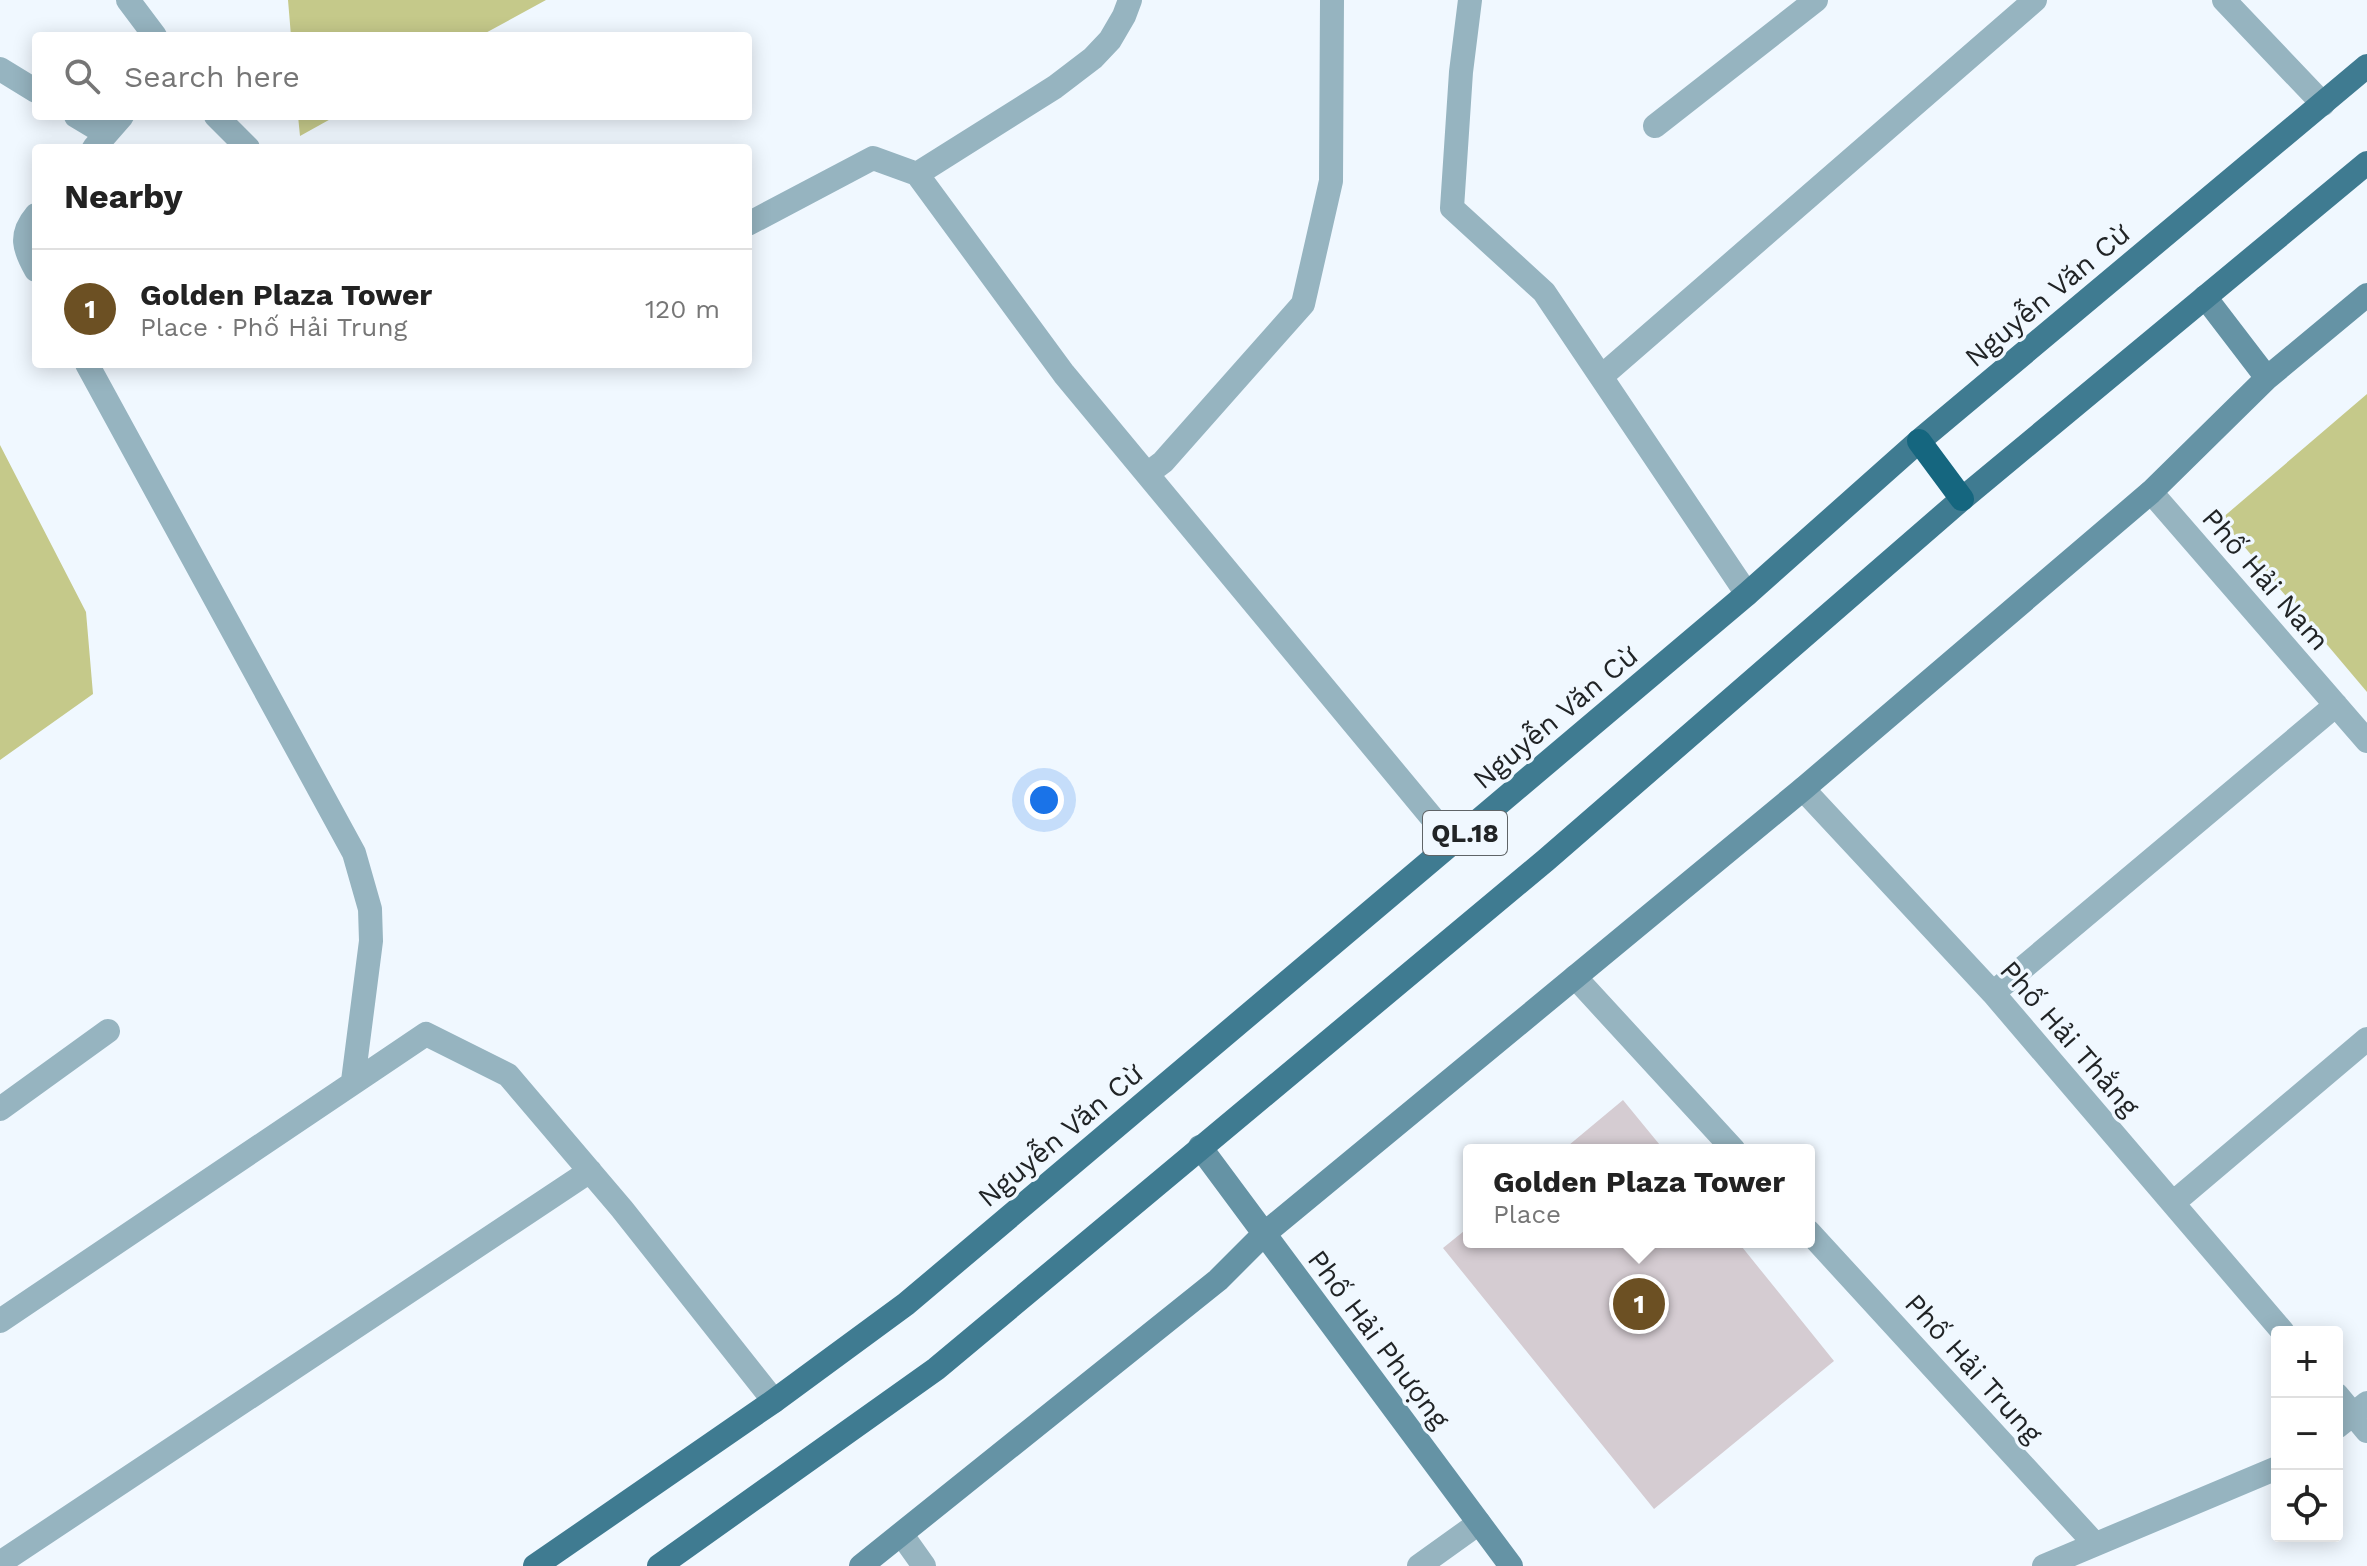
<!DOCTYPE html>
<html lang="en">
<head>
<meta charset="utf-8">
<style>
  body { margin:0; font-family:"Work Sans",sans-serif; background:#f2f2f2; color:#222 }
  .controls { position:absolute; right:24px; bottom:24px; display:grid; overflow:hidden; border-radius:8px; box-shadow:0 4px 20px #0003 }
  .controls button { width:72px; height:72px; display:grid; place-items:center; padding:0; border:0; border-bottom:2px solid #e0e0e0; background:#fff; color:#222; font:40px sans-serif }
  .you { position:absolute; left:1044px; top:800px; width:28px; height:28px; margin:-20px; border:6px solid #fff; border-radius:50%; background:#1a73e8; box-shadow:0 0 0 12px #1a73e833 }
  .badge { display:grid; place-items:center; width:52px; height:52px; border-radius:50%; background:#6c5023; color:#fff; font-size:26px; font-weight:700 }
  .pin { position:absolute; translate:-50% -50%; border:4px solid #fff; box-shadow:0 2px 8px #0006 }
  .popup { position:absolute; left:1463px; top:1144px; width:352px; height:104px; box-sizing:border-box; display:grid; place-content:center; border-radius:8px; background:#fff; filter:drop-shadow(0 2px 6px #0005); font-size:26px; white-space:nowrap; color:#767676 }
  .popup b { font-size:30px; color:#222 }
  .popup::after { content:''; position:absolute; left:50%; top:100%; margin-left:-16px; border:16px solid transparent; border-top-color:#fff }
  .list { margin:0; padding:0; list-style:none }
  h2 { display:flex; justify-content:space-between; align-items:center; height:104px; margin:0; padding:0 32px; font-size:34px }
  h2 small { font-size:26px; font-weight:400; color:#767676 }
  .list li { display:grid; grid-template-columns:52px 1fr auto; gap:24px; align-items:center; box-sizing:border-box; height:120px; padding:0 32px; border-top:2px solid #e0e0e0 }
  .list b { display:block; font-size:30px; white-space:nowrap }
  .list p { margin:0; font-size:26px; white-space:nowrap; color:#767676 }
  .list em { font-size:26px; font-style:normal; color:#767676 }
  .icon { flex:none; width:44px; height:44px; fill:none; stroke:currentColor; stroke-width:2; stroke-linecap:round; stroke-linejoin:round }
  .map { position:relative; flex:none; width:2367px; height:1566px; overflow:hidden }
  .search { position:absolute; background:#fff; box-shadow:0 4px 20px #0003; left:32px; top:32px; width:720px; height:88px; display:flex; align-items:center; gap:20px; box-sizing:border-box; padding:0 28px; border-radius:8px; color:#767676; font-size:30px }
  .panel { position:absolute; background:#fff; box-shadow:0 4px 20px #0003; left:32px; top:144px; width:720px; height:224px; border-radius:8px }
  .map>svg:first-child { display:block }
</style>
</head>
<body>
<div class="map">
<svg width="2367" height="1566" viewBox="0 0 2367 1566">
  <rect width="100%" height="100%" fill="#f0f8ff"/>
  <path fill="#c5c98a" d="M288,0H546L480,36H291Z
    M298,116H336L300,136Z
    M2367,394V692L2221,519Z
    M0,445L86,612L93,694L0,760Z"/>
  <path fill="#d5ccd2" d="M1623,1100L1664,1150H1563Z
    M1469,1227V1242H1738L1834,1361L1654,1509L1443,1248Z"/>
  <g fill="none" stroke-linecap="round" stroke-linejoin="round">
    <path stroke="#96b4c0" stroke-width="24" d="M1470,0L1461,72L1452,208L1544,292L1747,594
      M1655,126L1816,0
      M1602,376L2035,0"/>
    <path stroke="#96b4c0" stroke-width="24" d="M128,0L155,36
      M2224,0L2323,104
      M0,69L36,91
      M76,116L106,134
      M216,116L248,148
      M94,148L122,116
      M917,174L1055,87L1093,58L1110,40L1124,16L1130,0
      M36,215C19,235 24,249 36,270
      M748,224L873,158L917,174L1064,374L1453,843
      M87,364L354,853L370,909L371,941L353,1081
      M1147,474L1163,462L1303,304L1331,181L1332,0
      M2151,492L2367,741
      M1803,789L1993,993L2283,1332
      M1575,977L1734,1150
      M1993,993L2336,705
      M0,1109L108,1031
      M2173,1203L2367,1039
      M1809,1232L2095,1544
      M0,1321L426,1034L508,1075L622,1209L774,1401
      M2337,1395L2367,1431
      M2337,1427L2367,1403
      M902,1535L924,1566
      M0,1563L590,1171
      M1419,1566L1479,1523
      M2044,1566L2277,1468"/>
    <path stroke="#6593a5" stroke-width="24" d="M2205,297L2267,378
      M1200,1147L1511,1566
      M861,1566L1218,1280L1264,1234L1803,789L2151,492L2267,378L2367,295"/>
    <path stroke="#3f7b91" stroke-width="24" d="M535,1566L774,1401L906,1304L1747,594L1919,441L2367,66
      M659,1566L936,1369L1546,860L1962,499L2367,163"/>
    <path stroke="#15667f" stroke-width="24" d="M1919,441L1962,499"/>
  </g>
  <g text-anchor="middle" stroke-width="7" stroke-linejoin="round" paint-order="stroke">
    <rect fill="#f0f8ff" stroke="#5f6467" stroke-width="2" x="1423" y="811" width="84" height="44" rx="6"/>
    <g font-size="26" font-weight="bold" fill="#212426">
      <text x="1465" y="842">QL.18</text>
    </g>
    <g font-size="28" fill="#212426" stroke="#f0f8ff">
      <text transform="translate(2047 295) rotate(-40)" y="10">Nguyễn Văn Cừ</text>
      <text transform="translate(2266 579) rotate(49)" y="10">Phố Hải Nam</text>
      <text transform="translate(1555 717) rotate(-40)" y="10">Nguyễn Văn Cừ</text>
      <text transform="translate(2070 1038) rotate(49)" y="10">Phố Hải Thắng</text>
      <text transform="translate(1060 1135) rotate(-40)" y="10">Nguyễn Văn Cừ</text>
      <text transform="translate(1379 1339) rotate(53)" y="10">Phố Hải Phượng</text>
      <text transform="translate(1974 1368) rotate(48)" y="10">Phố Hải Trung</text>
    </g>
  </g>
</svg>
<div class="controls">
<button>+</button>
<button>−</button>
<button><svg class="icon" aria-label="locate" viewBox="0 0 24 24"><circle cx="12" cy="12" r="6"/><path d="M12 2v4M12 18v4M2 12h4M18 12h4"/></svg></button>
</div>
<div class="you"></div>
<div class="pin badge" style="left:1639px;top:1304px">1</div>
<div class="popup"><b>Golden Plaza Tower</b>Place</div>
<div class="search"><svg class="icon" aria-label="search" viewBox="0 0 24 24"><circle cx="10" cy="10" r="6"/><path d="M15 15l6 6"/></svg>Search here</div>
<section class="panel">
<h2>Nearby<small></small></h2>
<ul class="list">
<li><span class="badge">1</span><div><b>Golden Plaza Tower</b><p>Place · Phố Hải Trung</p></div><em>120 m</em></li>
</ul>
</section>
</div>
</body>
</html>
